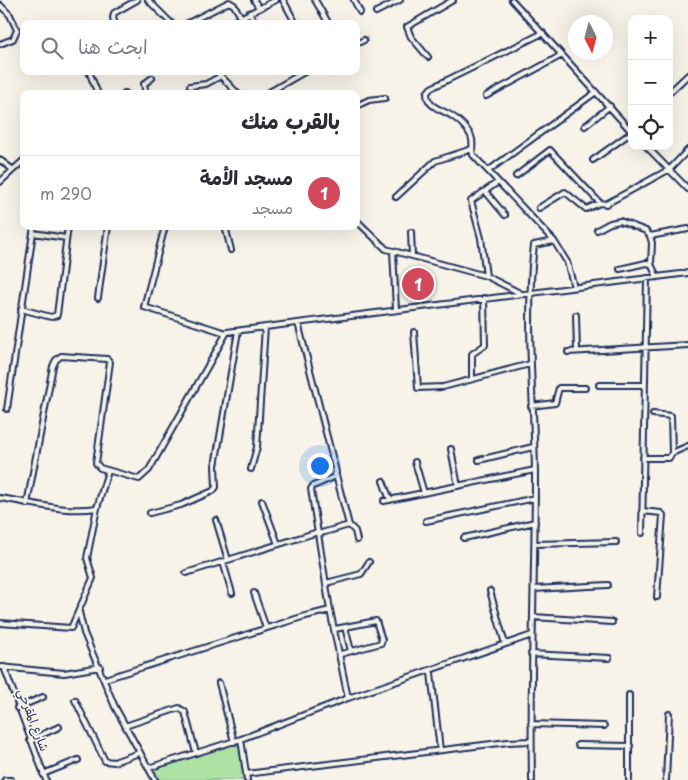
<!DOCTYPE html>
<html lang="ar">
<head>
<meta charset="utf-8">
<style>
  body { margin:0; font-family:"Playpen Sans","Playpen Sans Arabic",sans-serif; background:#f2f2f3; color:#2b2b33; direction:rtl }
  .controls { position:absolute; right:15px; top:15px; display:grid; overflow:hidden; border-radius:10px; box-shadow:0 5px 20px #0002 }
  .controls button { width:45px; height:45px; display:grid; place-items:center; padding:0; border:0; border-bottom:1px solid #e1e1e2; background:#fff; color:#2b2b33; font:25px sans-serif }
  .compass { position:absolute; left:568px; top:15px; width:45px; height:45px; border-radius:50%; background:#fff; box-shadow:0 5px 20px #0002; rotate:174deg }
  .you { position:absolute; left:319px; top:465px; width:18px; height:18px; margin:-12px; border:4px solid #fff; border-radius:50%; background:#1a73e8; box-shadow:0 0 0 8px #1a73e833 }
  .badge { display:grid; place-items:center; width:32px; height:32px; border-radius:50%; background:#d1495b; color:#fff; font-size:16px; font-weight:700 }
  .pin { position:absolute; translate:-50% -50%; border:2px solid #fff; box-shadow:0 1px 5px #0006 }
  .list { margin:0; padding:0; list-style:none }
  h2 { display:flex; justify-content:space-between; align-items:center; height:65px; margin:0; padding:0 20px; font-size:21px }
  h2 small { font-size:16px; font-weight:400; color:#7c7c81 }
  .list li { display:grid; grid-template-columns:32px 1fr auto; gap:15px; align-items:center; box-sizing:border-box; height:75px; padding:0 20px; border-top:1px solid #e1e1e2 }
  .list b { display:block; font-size:19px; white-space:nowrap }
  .list p { margin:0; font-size:16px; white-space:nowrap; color:#7c7c81 }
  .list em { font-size:16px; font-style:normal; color:#7c7c81 }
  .icon { flex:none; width:28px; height:28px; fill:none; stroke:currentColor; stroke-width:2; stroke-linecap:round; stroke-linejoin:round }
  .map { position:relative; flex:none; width:688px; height:780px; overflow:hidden; direction:ltr }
  .search { position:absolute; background:#fff; box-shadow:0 5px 20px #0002; left:20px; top:20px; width:340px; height:55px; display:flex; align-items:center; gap:12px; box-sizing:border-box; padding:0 18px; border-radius:10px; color:#7c7c81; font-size:19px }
  .panel { position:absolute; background:#fff; box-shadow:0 5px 20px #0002; left:20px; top:90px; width:340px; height:140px; border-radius:10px; direction:rtl }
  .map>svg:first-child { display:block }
</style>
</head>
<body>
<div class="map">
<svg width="688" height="780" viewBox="0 0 688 780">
  <rect width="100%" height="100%" fill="#f7f3e8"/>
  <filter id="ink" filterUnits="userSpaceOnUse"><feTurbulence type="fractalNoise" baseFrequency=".02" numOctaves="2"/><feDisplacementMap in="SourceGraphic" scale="10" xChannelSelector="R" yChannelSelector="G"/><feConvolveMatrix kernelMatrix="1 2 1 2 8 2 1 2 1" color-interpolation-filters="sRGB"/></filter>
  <g filter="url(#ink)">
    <path fill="#aee2a4" stroke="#648881" d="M240,742L244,780H160L153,767Z"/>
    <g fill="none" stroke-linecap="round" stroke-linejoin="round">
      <g stroke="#1b2f5e" stroke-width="8">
        <path id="minor" d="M148,0L172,24
          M254,0L259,8
          M283,0L296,24
          M315,0L329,24
          M354,0L360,12
          M512,0L632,132
          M0,5L10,15L17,30L13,39L0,44
          M376,12L400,0
          M249,13L257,24
          M115,24L113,18L114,13L137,0
          M186,24L229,2L234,5L241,17
          M228,24L276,0
          M543,33L431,88L427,93C427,108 442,109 452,116C458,120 467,128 471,136C474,142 471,148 473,155L554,241L567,262L574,287
          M356,44L364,40
          M428,57L411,37L407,27L453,0
          M216,71L238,94
          M90,74L98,94
          M190,86L206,84L221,76
          M125,93V94
          M669,93L688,75
          M146,94L144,84L152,78
          M266,94L306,71
          M486,96L562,55
          M356,106L369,100L385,98
          M585,126L610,106
          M646,146L688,189
          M0,160L12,169
          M593,160L632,132
          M488,171L596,92
          M516,176L550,150L600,203L606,204L670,169L688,150
          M0,182L24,160
          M485,191L505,215
          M396,197L435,161L472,149
          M539,208L565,192L586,209L600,203
          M356,220L386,249L486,276L520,293
          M165,226L144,307L226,333
          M225,226L231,250
          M597,230L610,223L620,221L646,231L650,236L652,243L651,264
          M411,232L412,256
          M33,233L66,238
          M650,236L688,229
          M393,251L396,310
          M620,269L646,263L651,264L657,277
          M486,276L481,238L471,201L498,182
          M98,298L108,226
          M21,309L51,317L57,315L68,226
          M576,315L577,351
          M298,323L336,472L334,477L313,486L311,489L330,610L348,698
          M414,332L418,388L443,387L530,364
          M568,352L688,345
          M472,379V354L485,345L484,298
          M599,385H644
          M531,406L555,403L559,388H585
          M7,409L34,226
          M653,414L671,416L672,453
          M451,449L458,486
          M643,458H669L672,453L688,446
          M479,460L533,447
          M415,462L424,493
          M251,469L257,447L265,327
          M383,481L390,500
          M0,498C33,503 64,513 97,508L108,471
          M262,501L278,544
          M384,501L535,470
          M27,504L53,366L56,360L61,356L107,359L110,362L96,463L100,468L139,479L149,470L227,332L688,273
          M642,511L661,513L663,515L657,597
          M150,513L181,505L213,491L216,487L215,466L238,331
          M216,520L228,560
          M426,521L535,498
          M349,525L355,531L357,540
          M642,533L647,278
          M318,534L349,525L336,475
          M464,538L535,522
          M535,544L616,542
          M223,562L232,593
          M186,573L318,532
          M326,583L361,574L369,562
          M534,589L608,585
          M490,591L505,644
          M254,593L266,628
          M79,612L84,633L115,707L155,780
          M533,617L612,622
          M0,623L71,628L93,578L87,558L97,508
          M345,627L351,651
          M335,629L376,621L382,640L381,643L341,654
          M531,654L609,658
          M0,667L64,673L100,667
          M4,667L46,780
          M431,673L440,750
          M105,679L302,617L330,610
          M219,683L234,742
          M629,695V780
          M75,700L105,761L114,762L139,753
          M17,708L43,697
          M531,724L604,726
          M125,726L179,708L185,712L196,753
          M241,739L247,780
          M30,740L59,727
          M578,745L630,746
          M148,768L241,739L348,698L532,635
          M43,774L78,760
          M246,774L508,742L531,741
          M5,780H11
          M532,780C530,677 535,575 535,473C534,396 525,322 534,245L554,241
          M666,780L669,714"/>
      </g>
      <use href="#minor" stroke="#f7f3e8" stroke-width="4"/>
    </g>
  </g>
  <g text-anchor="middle" stroke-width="4" stroke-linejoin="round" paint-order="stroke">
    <g font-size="12" fill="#1b2f5e" stroke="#f7f3e8">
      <text transform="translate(33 720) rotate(69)" y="4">شارع المقرحي</text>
    </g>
  </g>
</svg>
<div class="controls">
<button>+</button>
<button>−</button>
<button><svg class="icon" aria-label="locate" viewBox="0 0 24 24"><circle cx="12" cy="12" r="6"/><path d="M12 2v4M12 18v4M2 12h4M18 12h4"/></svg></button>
</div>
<svg class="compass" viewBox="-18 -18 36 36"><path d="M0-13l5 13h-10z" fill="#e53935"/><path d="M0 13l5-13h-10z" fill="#7c7c81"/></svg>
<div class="you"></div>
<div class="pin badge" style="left:418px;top:284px">1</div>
<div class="search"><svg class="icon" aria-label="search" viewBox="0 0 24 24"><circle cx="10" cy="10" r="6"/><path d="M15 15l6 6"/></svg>ابحث هنا</div>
<section class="panel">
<h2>بالقرب منك<small></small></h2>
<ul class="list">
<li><span class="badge">1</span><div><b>مسجد الأمة</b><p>مسجد</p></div><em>290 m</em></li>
</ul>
</section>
</div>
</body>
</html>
